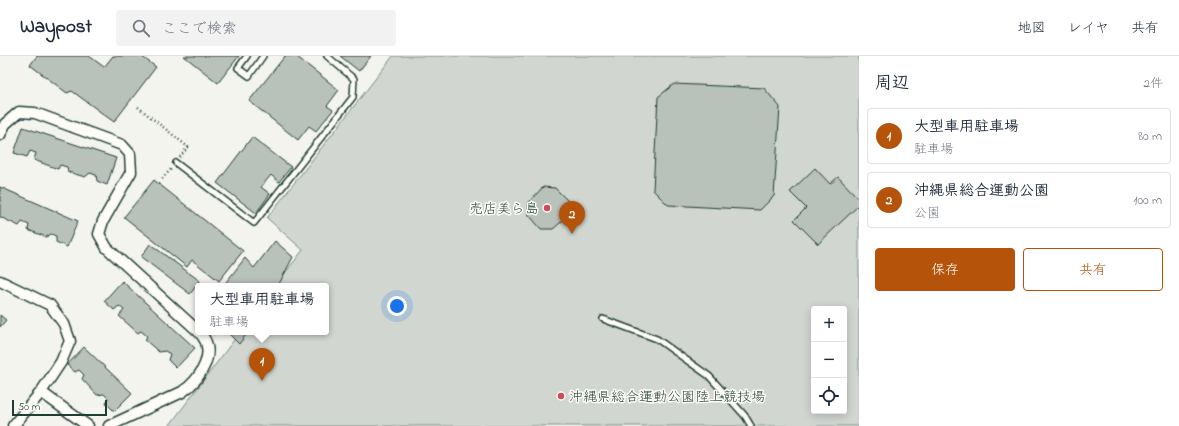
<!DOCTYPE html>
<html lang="ja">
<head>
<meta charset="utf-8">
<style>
  body { margin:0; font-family:"Indie Flower","Klee One",sans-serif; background:#f2f2f3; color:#1f2937 }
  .controls { position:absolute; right:12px; bottom:12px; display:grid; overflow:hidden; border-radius:4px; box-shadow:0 2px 10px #0003 }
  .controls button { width:36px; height:36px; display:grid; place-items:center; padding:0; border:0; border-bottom:1px solid #e0e1e3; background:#fff; color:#1f2937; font:20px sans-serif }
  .scale { position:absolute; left:12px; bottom:10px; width:95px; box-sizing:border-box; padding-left:4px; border:2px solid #1f3d34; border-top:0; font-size:11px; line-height:14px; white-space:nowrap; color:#1f3d34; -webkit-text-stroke:3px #fdfcf7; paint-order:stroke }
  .you { position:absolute; left:397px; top:250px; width:14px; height:14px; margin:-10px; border:3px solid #fff; border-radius:50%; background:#1a73e8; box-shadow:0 0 0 6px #1a73e833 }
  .badge { display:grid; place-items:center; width:26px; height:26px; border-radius:50%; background:#b45309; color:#fff; font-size:13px; font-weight:700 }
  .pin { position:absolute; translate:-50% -33px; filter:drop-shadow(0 1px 2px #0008) }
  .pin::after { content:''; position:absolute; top:21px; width:14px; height:12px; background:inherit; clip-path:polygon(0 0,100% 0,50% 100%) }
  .popup { position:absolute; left:195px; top:227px; width:134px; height:52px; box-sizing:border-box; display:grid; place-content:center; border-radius:4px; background:#fff; filter:drop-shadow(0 1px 3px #0005); font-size:13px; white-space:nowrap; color:#747a83 }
  .popup b { font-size:15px; color:#1f2937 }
  .popup::after { content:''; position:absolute; left:50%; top:100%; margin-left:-8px; border:8px solid transparent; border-top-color:#fff }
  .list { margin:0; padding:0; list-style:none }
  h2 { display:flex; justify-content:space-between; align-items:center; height:52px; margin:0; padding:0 16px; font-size:17px }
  h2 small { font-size:13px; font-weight:400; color:#747a83 }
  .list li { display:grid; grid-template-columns:26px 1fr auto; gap:12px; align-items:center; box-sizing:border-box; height:56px; margin:0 8px 8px; padding:0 8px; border:1px solid #e0e1e3; border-radius:4px }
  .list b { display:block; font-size:15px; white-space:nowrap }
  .list p { margin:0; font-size:13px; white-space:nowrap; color:#747a83 }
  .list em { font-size:13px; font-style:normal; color:#747a83 }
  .actions { display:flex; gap:8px; padding:12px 16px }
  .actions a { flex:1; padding:9px 0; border:1px solid #b45309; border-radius:4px; text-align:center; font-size:14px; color:#b45309 }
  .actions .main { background:#b45309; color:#fff }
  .icon { flex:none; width:22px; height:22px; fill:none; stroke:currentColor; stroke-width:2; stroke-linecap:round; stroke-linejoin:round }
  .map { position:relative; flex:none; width:859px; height:370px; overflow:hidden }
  header { display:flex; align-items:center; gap:24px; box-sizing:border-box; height:56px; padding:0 20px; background:#fff; border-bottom:1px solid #e0e1e3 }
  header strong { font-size:19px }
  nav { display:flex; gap:22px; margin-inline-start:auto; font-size:14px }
  .search { width:280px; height:36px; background:#f2f2f3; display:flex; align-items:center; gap:10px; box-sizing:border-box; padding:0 14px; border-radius:4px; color:#747a83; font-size:15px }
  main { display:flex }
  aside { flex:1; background:#fff }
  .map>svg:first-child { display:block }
</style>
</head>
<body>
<header>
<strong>Waypost</strong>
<div class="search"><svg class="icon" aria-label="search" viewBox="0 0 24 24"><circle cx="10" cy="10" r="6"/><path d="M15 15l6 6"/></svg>ここで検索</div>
<nav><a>地図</a><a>レイヤ</a><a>共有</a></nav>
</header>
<main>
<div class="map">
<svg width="859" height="370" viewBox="0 0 859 370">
  <rect width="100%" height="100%" fill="#f4f4ef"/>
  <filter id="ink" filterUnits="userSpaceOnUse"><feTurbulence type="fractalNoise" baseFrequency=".025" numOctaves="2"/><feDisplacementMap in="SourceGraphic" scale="8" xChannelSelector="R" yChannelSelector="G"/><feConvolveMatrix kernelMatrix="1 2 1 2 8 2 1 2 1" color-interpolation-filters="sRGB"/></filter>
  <g filter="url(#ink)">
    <path fill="#d1d6d1" stroke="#788a82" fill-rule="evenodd" d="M393,0H859V370H169L240,276H326V230H275L303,194L267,162ZM814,253H844V355H814Z"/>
    <path fill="#b9c1bb" stroke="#1f3d34" d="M37,0H89L104,11L113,0H141L156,11L114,66L72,35L67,37L30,9Z
      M184,0H239L218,27Z
      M285,0H296L339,34L327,50L333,54L316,75L309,70L298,84L249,45Z
      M340,0H371L359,15Z
      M674,28L764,32L780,51L774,140L760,154L668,149L653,134L658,41Z
      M23,71L116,102L107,129L97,125L96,119L90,117L85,121L68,116L67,111L60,109L58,113L34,104L36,97L30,95L27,101L14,97Z
      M252,81L291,111L279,126L271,119L261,131L270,138L256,157L217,127Z
      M815,112L830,128L838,121L859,143V149L818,188L794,164L806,152L790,136Z
      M154,124L243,195L219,225L192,204L187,211L124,161Z
      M0,131L78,165L67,191L56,186V180L51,178L46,181L28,174L29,169L22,166L19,170L0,161Z
      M543,131L555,132L569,146L567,161L553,173H541L528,158L529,146Z
      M275,185L293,201L278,230H223L245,202L254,212Z
      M150,188L200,225L190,238L141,201Z
      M122,225L195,292L176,312L168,304L170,298L165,295L159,296L145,284L147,280L141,275L138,277L119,260L124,254L119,250L114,254L104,245Z
      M0,259L6,264L0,271Z
      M227,276H248L239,288Z
      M84,291L132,337L114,355L106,347L108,342L104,338L97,339L82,323L84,319L79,314L75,316L67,309Z"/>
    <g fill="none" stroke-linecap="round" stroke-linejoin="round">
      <g stroke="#1f3d34" stroke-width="8">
        <path id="service" d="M247,0L238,12L249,20L263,0
          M176,107L254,167L353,41L354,23L327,0
          M603,263L657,283L709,320L745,360L751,370"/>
      </g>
      <g stroke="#1f3d34" stroke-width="13">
        <path id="minor" d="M0,79L5,68L19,56L35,57L122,89L130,98L131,116L103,165L99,178L107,192L198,275
          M0,225L50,249L64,268L70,285L61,306L41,336L13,370
          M41,336L88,370
          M109,370L182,336C200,324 219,295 199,276"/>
      </g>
      <path stroke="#1f3d34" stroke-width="2.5" stroke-dasharray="1 3" stroke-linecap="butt" d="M138,51L188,91L180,101
        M162,123L171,113"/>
      <use href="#service" stroke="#fdfcf7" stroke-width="5"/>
      <use href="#minor" stroke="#fdfcf7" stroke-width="10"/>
    </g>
  </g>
  <g fill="#d1495b" stroke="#fdfcf7" stroke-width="1.5">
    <circle cx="547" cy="152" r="4"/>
    <circle cx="561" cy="340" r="4"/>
  </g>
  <g text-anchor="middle" stroke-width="3" stroke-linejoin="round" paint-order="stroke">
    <g font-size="14" fill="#1f3d34" stroke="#fdfcf7" text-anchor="end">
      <text x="539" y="157">売店美ら島</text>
      <text x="569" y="345" text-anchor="start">沖縄県総合運動公園陸上競技場</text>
    </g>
  </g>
</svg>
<div class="controls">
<button>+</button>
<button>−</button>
<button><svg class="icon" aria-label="locate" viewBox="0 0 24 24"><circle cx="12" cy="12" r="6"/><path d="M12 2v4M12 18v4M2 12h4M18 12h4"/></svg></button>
</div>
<div class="scale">50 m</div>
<div class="you"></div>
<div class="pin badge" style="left:262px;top:325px">1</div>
<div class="popup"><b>大型車用駐車場</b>駐車場</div>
<div class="pin badge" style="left:572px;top:178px">2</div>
</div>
<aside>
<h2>周辺<small>2件</small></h2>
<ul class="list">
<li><span class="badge">1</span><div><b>大型車用駐車場</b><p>駐車場</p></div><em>80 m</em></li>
<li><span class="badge">2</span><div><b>沖縄県総合運動公園</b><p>公園</p></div><em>100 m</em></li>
</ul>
<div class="actions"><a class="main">保存</a><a>共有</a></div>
</aside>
</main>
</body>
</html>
